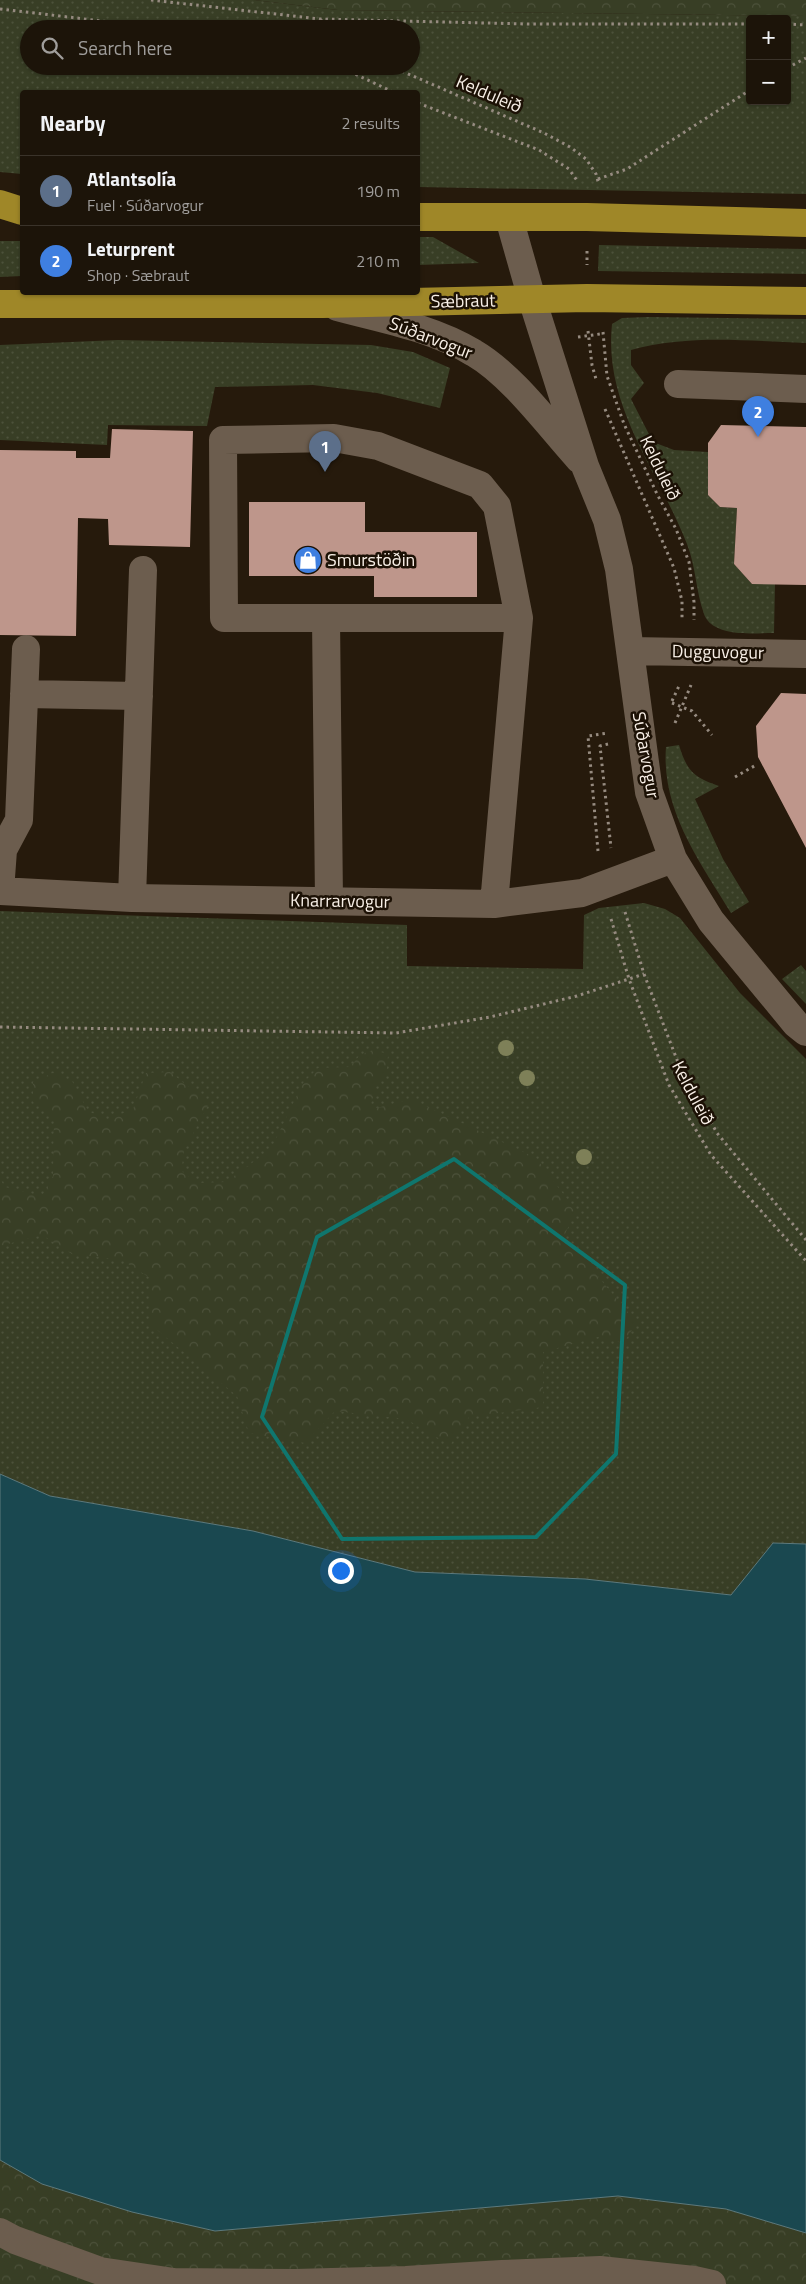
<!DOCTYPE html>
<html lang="en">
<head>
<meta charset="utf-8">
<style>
  body { margin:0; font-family:"Titillium Web",sans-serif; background:#251d12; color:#f1f3f6 }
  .controls { position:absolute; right:15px; top:15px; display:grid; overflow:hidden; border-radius:5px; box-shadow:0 1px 4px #0004 }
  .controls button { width:45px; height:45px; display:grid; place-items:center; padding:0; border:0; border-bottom:1px solid #3a332a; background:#1c1409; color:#f1f3f6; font:25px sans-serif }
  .you { position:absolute; left:340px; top:1570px; width:18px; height:18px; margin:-12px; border:4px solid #fff; border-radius:50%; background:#1a73e8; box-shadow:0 0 0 8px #1a73e833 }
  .badge { display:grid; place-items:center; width:32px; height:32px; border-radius:50%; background:#d93025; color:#fff; font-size:16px; font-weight:700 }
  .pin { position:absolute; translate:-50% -41px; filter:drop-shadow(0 1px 2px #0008) }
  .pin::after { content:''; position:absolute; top:26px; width:18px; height:15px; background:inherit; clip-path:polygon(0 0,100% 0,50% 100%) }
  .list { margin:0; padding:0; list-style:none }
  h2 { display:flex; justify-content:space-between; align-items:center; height:65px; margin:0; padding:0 20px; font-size:21px }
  h2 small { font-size:16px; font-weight:400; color:#a09e9c }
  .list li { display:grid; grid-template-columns:32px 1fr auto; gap:15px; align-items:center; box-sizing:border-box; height:70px; padding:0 20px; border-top:1px solid #3a332a }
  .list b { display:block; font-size:19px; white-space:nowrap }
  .list p { margin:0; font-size:16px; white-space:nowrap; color:#a09e9c }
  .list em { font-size:16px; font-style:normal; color:#a09e9c }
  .icon { flex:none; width:28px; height:28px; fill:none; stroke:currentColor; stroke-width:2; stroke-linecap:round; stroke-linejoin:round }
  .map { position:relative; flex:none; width:806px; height:2284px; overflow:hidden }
  .search { position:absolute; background:#1c1409; box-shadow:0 1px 4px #0004; left:20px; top:20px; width:400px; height:55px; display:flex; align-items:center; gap:12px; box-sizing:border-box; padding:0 18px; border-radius:28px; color:#a09e9c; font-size:19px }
  .panel { position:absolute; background:#1c1409; box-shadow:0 1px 4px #0004; left:20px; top:90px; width:400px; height:205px; border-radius:5px }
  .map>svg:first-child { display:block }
</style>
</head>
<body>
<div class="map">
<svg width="806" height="2284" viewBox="0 0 806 2284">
  <defs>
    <pattern id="grass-dots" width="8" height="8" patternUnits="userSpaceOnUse" patternTransform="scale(1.25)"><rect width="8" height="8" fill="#383e25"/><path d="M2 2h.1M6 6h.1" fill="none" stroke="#4c513a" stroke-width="1.8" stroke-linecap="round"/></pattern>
    <pattern id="forest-crowns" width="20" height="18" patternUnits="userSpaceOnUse" patternTransform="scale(1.25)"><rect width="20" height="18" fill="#383e25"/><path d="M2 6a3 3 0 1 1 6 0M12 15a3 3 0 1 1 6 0" fill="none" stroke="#4c513a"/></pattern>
  </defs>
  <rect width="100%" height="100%" fill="#261a0c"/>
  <path fill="url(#grass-dots)" fill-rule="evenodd" d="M0,0H253L338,10L806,16V194L418,187V92H22V174L0,172ZM750,19H787V101H750ZM29,29H411V66H29Z
    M418,237H433L479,263L418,265Z
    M0,241H22V276L0,277Z
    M599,245L806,249V274L598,271Z
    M648,317L806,319V343C748,341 688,334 631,350V365L644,383L631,399L653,442L674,450L708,452V495L720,507L737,508L734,564L752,584H775L774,633C755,633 730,636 714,626C710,624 705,618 704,614C696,592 696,567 687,544C659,472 603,406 612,324L622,318Z
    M118,340L371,345L413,352L450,368L440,408L377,393L313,385L215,387L207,426L108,425L107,445L0,440V345Z
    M679,745C687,771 693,777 719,786L695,799L723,859L749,902L731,913C700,862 661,810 666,747Z
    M644,903L665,909L680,918L740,993L806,1059V1544L773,1543L731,1595L585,1579L415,1572L253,1531L50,1496L0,1474V911L407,925V966L583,969L584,915L599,908Z
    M801,965L806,971V1004L782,979Z"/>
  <path fill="url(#forest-crowns)" d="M253,0H806V16L338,10Z
    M373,1050L388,1054L387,1069L377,1084L369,1110L411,1099L536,1158L576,1211L564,1236L637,1323L623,1343L598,1337L543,1352V1407L469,1417L450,1445L406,1419L335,1411L305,1443L249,1433L237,1396L151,1325L150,1278L122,1260L72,1254L42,1235L0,1246V1179L5,1187L42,1196L53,1176L54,1117L33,1102V1082L53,1073L72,1081L88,1111L107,1120L133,1109L146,1073L170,1072L209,1103L183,1153L182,1171L196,1183L226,1182L271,1149L303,1083L318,1068L350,1067L360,1055Z
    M0,2160L42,2184L132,2212L215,2231L618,2196L726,2209L806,2233V2284H0Z"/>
  <path fill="#1a4850" stroke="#5d7a7d" d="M0,1474L50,1496L253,1531L415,1572L585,1579L731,1595L773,1543L806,1544V2233L726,2209L618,2196L215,2231L132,2212L42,2184L0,2160Z"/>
  <path fill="#be968b" d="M721,425L806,427V585L752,584L734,564L737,508L720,507L708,495V443Z
    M112,429L193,431L190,547L109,545L108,519L78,518L76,636L0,635V450L76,451V458H110Z
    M249,502H365V532H477V597H374V576H249Z
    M781,693L806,694V848L758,757L756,726Z"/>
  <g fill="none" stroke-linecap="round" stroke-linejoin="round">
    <path stroke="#968b80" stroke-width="3" stroke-dasharray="2.5 4" stroke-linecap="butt" d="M151,0L320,19L527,24H750
      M0,9L170,29
      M320,19L329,29
      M787,24L806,25
      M314,29L320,19
      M338,66L393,92
      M390,66L544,133L570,147L586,159L596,174L599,185
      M787,68L806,58
      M418,103L539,150L569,169L578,182
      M598,179L627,169L750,90
      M587,251V265
      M588,331L592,365L596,379
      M603,332L607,376L624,424L657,494L676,529L689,562L694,602V620
      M578,337L600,334
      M605,409L674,568L682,601V618
      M672,701L679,686
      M672,703L692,711L712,735
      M675,723L691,685
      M608,744L600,746L611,848
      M735,777L756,765
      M598,851L588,736L608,733
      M625,912L644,974L679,1065L717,1133L806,1240
      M611,919L629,979L669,1085L711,1155L806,1261
      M0,1027L396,1033L490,1017L577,996L644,974"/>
    <path stroke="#6c5d4e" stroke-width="28" d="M509,218L532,299L585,466L607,520L619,569L649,792L673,859L711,921L796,1024L806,1032
      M337,307C383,319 433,328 474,353C512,375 549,426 579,459
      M678,384L806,389
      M326,618L329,901
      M630,651L806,654
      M24,694L139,696
      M0,891L132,898L494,904L582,893L673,859
      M0,891L3,850L19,820L26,649
      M132,898L143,570
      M494,904L519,618L497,506L480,485L378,446L334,438L223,440L224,618H519
      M0,2232L15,2240L100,2271L174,2282L295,2283L406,2280L502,2274L600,2270L694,2280L712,2284"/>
    <path stroke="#9f8728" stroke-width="28" d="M0,204L22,211
      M418,217H587L806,223
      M0,304H323L587,298L806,301"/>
  </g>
  <g fill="#7e8058">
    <circle cx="506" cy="1048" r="8"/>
    <circle cx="527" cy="1078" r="8"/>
    <circle cx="584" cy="1157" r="8"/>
  </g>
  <path fill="none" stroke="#0f766e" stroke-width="4" stroke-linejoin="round" d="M454,1159L625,1285L616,1454L536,1537L342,1539L262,1417L317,1237Z"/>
  <defs>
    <g id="shop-disc" transform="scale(1.4375)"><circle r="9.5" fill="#3f7fe0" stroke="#1c1105"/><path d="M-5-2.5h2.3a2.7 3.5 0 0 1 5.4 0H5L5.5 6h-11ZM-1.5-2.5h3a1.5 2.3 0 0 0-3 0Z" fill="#fff"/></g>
  </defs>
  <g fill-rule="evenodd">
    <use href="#shop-disc" x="308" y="560"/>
  </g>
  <g text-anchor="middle" stroke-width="5" stroke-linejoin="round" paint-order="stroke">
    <g font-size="18" fill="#f8efe6" stroke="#1c1105">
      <text transform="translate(489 94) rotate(23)" y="6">Kelduleið</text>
      <text transform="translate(463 301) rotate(-1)" y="6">Sæbraut</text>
      <text transform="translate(431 338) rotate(21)" y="6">Súðarvogur</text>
      <text transform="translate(660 468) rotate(64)" y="6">Kelduleið</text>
      <text transform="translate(718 652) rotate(1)" y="6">Dugguvogur</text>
      <text transform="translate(646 755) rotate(80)" y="6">Súðarvogur</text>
      <text transform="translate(340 901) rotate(1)" y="6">Knarrarvogur</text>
      <text transform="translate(693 1093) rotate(62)" y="6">Kelduleið</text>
    </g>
    <g font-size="18" fill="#f8efe6" stroke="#1c1105" text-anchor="start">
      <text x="327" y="566">Smurstöðin</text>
    </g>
  </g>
</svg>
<div class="controls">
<button>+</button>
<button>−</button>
</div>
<div class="you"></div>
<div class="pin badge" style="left:325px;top:472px;background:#5c6f8a">1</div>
<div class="pin badge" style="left:758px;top:437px;background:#3f7fe0">2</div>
<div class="search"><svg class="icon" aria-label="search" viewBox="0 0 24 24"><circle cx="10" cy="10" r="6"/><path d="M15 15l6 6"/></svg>Search here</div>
<section class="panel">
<h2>Nearby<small>2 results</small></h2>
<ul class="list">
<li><span class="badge" style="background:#5c6f8a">1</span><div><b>Atlantsolía</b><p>Fuel · Súðarvogur</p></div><em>190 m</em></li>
<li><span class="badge" style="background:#3f7fe0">2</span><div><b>Leturprent</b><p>Shop · Sæbraut</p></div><em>210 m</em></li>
</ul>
</section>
</div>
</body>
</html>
